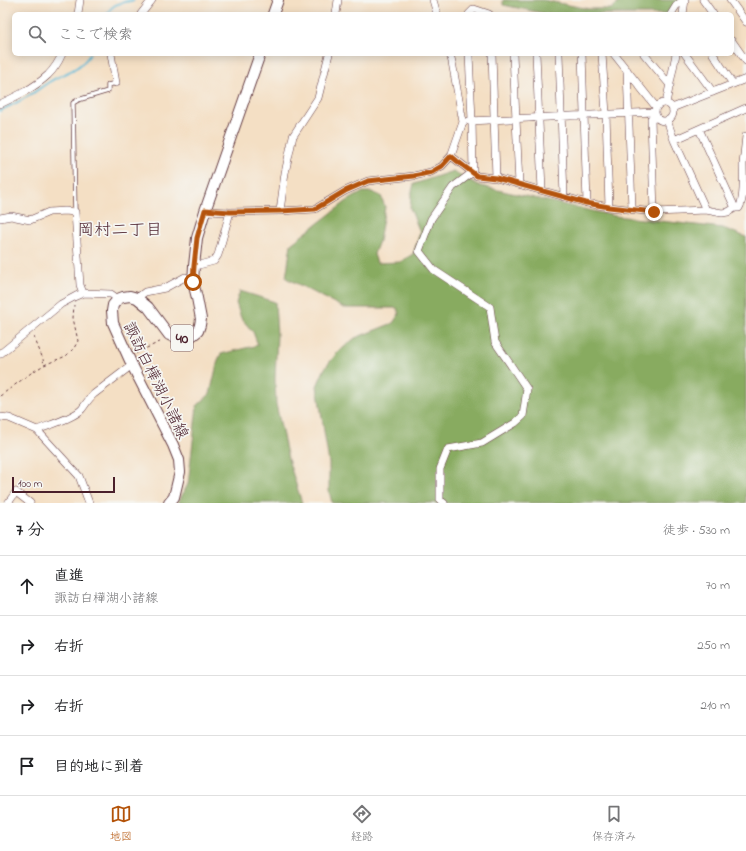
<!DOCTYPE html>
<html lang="ja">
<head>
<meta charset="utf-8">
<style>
  body { margin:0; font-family:"Indie Flower","Klee One",sans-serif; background:#f6f6f6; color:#202124 }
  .scale { position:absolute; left:12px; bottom:10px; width:103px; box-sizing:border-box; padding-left:4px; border:2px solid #4a1f2b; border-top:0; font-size:11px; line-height:14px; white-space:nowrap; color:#4a1f2b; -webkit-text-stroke:3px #f6f6f2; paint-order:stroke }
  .stop { position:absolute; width:12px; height:12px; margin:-9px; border:3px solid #b45309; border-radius:50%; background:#fff }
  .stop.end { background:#b45309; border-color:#fff; box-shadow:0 1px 4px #0008 }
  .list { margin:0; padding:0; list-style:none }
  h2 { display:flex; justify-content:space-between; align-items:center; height:52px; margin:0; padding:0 16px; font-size:17px }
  h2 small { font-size:13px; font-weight:400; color:#757577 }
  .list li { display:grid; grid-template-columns:26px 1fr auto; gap:12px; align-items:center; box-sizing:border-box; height:60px; padding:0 16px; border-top:1px solid #e0e0e0 }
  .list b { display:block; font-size:15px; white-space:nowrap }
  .list p { margin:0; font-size:13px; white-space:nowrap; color:#757577 }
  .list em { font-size:13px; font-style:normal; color:#757577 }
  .icon { flex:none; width:22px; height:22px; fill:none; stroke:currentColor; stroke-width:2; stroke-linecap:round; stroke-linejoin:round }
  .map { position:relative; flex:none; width:746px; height:503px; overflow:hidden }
  .search { position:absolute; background:#fff; box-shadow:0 2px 10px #0003; left:12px; right:12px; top:12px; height:44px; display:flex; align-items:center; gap:10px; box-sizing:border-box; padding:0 14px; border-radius:6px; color:#757577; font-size:15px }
  .sheet { height:292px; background:#fff }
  nav { display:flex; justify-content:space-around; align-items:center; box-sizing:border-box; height:56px; border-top:1px solid #e0e0e0; background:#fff; font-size:11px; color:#757577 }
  nav a { display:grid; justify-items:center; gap:2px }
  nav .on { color:#b45309 }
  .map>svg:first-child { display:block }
</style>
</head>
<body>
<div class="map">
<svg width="746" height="503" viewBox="0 0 746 503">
  <rect width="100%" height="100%" fill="#f6f6f2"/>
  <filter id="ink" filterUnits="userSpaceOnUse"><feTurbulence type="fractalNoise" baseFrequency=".025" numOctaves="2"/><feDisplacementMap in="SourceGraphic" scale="8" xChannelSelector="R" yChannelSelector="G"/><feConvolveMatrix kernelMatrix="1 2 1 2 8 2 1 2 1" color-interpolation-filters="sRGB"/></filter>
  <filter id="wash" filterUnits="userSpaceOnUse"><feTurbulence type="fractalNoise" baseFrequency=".012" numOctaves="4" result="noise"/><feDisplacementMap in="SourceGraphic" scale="16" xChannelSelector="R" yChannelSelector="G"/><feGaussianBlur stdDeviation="0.9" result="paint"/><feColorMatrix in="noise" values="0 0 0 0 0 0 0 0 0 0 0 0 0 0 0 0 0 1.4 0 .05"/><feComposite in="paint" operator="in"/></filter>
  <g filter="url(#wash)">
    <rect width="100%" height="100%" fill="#f4dfc4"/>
    <path fill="#88ab60" stroke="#696546" d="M503,0H543L589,9H611L622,0H681L668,14H547L503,5Z
      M453,171L480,186L615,216L723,228L746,237V503H332L329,491V463L317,386L325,368L337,353L355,338L393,323L399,314L397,308H344L286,278L291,244L347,201L363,192H372L381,196L385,207L379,241L374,254L377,263L400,262L413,254L420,232L410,208L411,195L414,184Z
      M240,291L275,302L277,335L275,379L276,404L288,459L302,503H178L188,484L197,406L210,394L218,360L221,354L258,345L253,332L241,318L236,303Z"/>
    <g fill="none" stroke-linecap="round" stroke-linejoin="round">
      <path stroke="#59bad8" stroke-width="2" d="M107,14C114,2 122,3 134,0
        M0,111C8,106 17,103 25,98C34,93 41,87 49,82C64,73 81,70 90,54"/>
    </g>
  </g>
  <g filter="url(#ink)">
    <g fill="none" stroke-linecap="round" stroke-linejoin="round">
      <g stroke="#643c42" stroke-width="5">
        <path id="service" d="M75,213L73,103L78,100L108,91V85L116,83"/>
      </g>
      <g stroke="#643c42" stroke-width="8">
        <path id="minor" d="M433,0L437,14
          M703,0L713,14
          M730,0L746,22
          M78,14L80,0
          M141,14L152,0
          M336,14L338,0
          M469,14L474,9L489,14
          M671,14L676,6L683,0
          M683,14L685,0
          M732,41L746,61
          M111,54L116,83
          M492,54L496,178
          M513,54L519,184
          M536,54L542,190
          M559,54L564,197
          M582,54L587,203
          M602,54L606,114L609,207
          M614,54L656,107
          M644,54L670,85
          M685,54L713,92
          M713,54L733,84
          M627,70L632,209
          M666,103L676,54
          M655 112a9 9 0 1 1 18 0a9 9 0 1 1-18 0Z
          M0,104C17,96 34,88 48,75C54,69 59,61 62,54
          M672,108L733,84L746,79
          M667,120L674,140L706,210
          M469,121L654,112
          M699,129L735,208
          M674,140L746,108
          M451,156L477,176L496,178L587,203L609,207L654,212L706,210L722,213L728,212L735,208H739C745,198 743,176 743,164C744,155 745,146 746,136
          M205,211L230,212L280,211L315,209L345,191L368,181L414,176L431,172L442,166L451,156L463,122L452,62L450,54
          M280,211L285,173L293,136L318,98L329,54
          M654,212L651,119L656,118
          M0,218L11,216L30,220L49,212L65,211L75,212L80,285L83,293
          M199,265L214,261L218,255L230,212
          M137,298L145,292L165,288L185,277L189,281L193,282
          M0,354L61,304L76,296L83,293L111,294L118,299
          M0,417L9,418L37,430L79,476L89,503
          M37,430C49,425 74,418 82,409C86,404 89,398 94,394L132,365
          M8,503L16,492L30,503
          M444,503L440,500V469L448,449L482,443L515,423L523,416L527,389L495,342L490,307L434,270L419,251L431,219L453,187L473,172L472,120L469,54"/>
      </g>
      <g stroke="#643c42" stroke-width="12">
        <path id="primary" d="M273,14L278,0
          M169,503L174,497L180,472L179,460L173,445L132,365L113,323L112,311L113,305L118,299L123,297L130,296L137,298L148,307L169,335L180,338L187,337L193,335L198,331L200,325L201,319L197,298L193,282L194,266L197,238L205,211L260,54"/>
      </g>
      <path stroke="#643c42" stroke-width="1" stroke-dasharray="3 3" stroke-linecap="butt" d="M34,337L43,359L44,365
        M136,354L138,352L162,341
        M0,396L31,373L44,365L66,356L74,348L78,341L73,318L74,305"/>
      <use href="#service" stroke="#fff" stroke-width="3.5"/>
      <use href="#minor" stroke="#fff" stroke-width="7"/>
      <use href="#primary" stroke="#fff" stroke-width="10"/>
    </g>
  </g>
  <g fill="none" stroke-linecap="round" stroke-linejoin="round" filter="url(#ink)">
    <path stroke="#b45309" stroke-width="5" d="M193,282L194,266L197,238L205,210L230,212L280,211L315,209L345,191L368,181L414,176L432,172L442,166L451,156L457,161L477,176L496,178L586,203L609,207L654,212"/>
  </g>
  <g text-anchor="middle" stroke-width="3.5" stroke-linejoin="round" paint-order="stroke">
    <rect fill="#f6f6f2" stroke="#7e6067" stroke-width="1" x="171" y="325" width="22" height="26" rx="3"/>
    <g font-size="15" font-weight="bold" fill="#4a1f2b">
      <text x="182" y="343">40</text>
    </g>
    <g font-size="16" fill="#4a1f2b" stroke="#f6f6f2">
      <text transform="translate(157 380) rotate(64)" y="6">諏訪白樺湖小諸線</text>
    </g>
    <g font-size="17" fill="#4a1f2b" stroke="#f6f6f2">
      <text x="120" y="235">岡村二丁目</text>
    </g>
  </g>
</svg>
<div class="scale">100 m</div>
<div class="stop" style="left:193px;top:282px"></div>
<div class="stop end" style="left:654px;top:212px"></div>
<div class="search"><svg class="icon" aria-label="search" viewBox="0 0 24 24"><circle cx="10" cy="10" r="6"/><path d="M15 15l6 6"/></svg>ここで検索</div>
</div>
<section class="sheet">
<h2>7 分<small>徒歩 · 530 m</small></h2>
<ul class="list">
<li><svg class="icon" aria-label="ahead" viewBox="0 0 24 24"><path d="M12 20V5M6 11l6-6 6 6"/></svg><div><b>直進</b><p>諏訪白樺湖小諸線</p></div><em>70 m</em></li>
<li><svg class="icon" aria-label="right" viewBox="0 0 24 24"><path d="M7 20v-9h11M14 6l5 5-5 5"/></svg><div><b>右折</b></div><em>250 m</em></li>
<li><svg class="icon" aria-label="right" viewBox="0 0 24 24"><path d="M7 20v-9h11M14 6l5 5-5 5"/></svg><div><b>右折</b></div><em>210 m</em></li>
<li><svg class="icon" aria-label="arrive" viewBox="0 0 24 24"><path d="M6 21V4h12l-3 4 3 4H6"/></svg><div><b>目的地に到着</b></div></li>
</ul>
</section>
<nav>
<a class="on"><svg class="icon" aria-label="map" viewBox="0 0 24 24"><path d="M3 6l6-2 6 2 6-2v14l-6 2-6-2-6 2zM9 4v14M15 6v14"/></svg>地図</a>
<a><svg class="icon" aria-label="directions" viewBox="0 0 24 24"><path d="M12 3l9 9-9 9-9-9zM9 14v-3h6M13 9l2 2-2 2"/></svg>経路</a>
<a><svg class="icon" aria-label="saved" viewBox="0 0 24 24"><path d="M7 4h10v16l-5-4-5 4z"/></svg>保存済み</a>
</nav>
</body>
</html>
